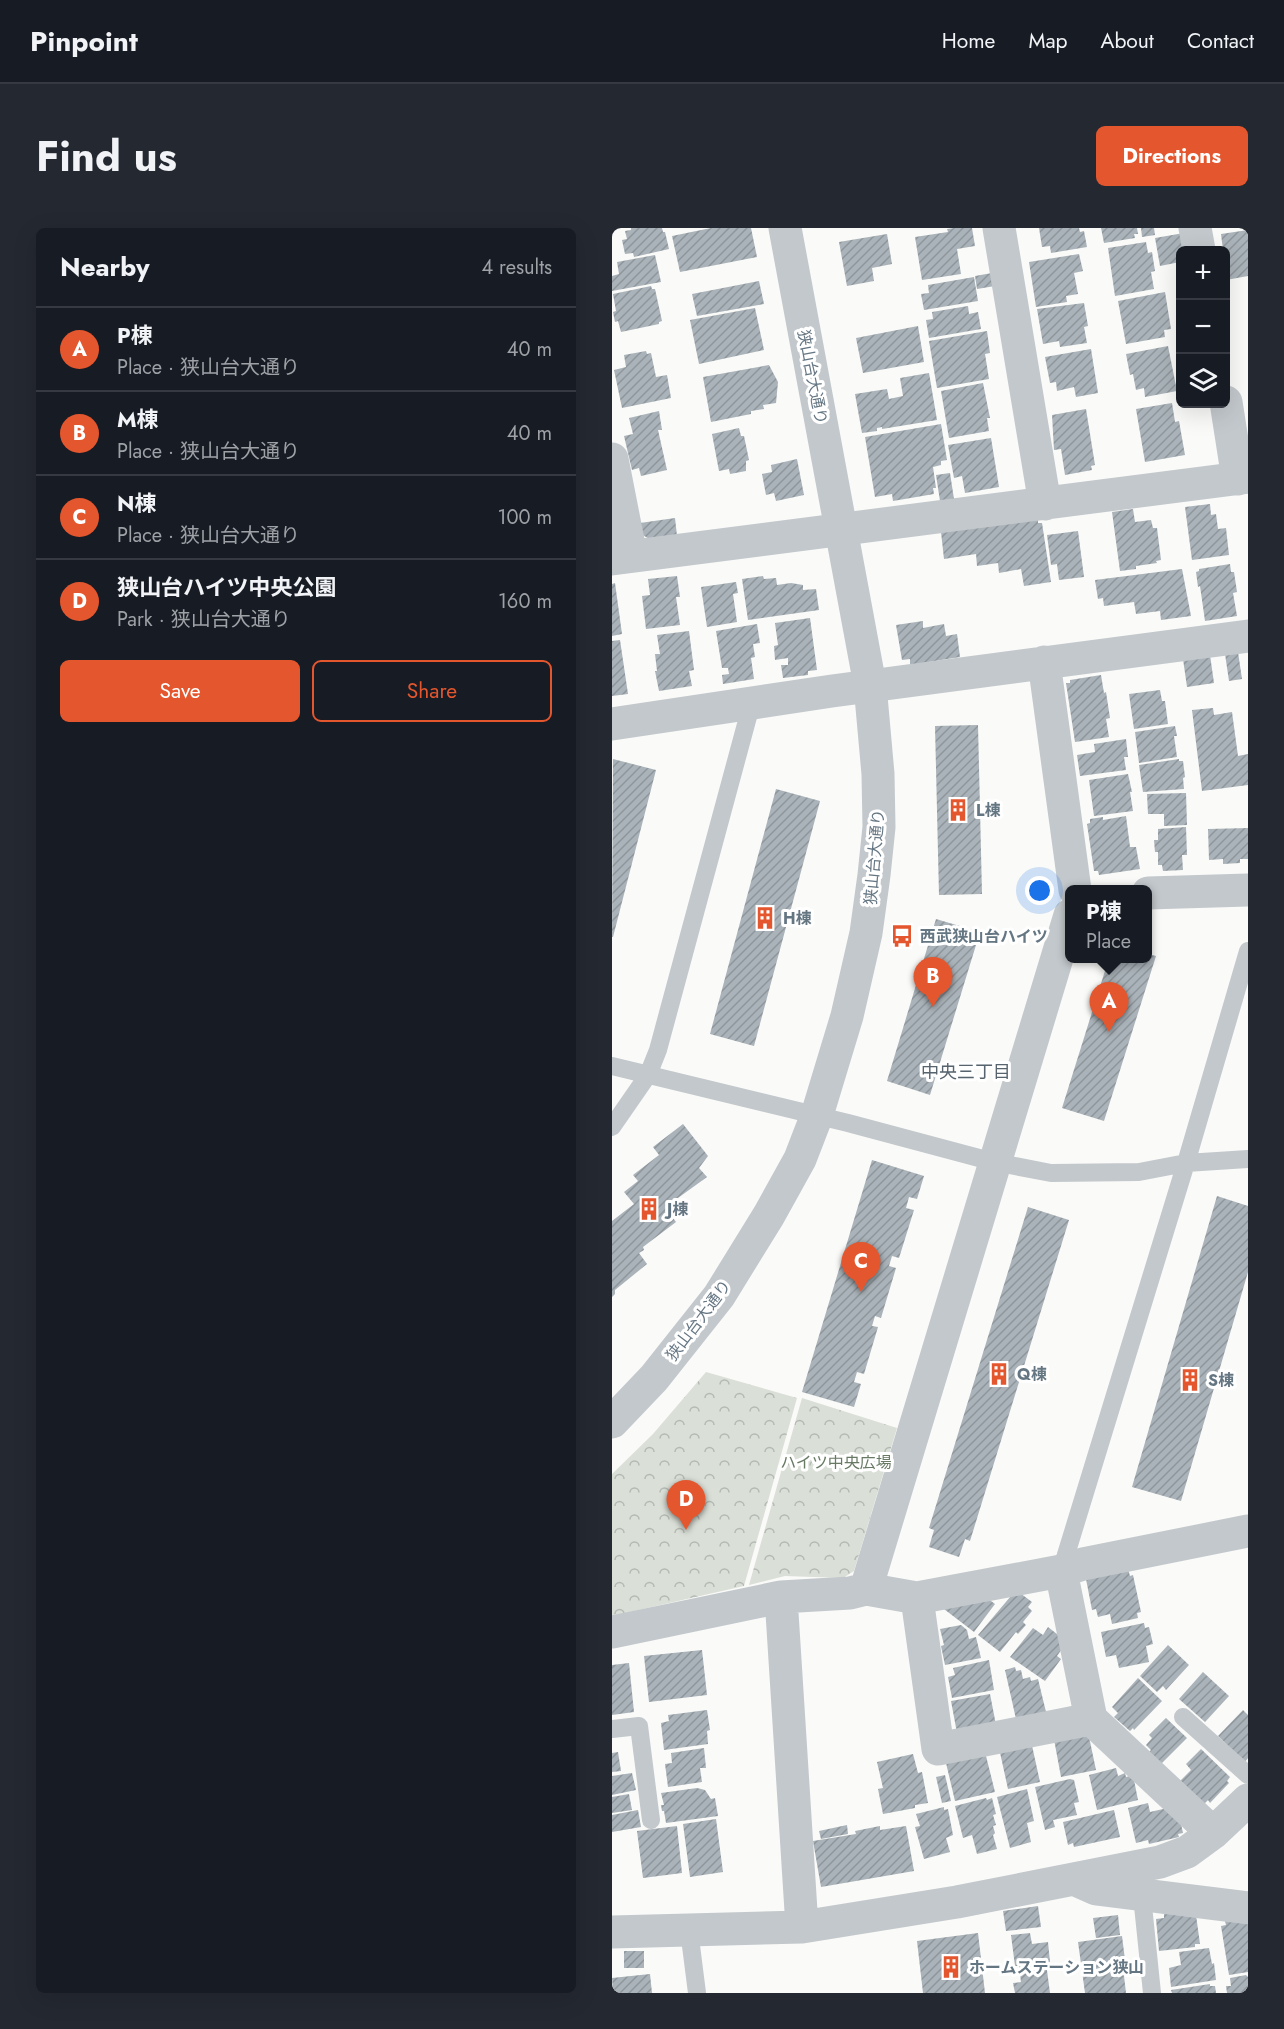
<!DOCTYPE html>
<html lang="en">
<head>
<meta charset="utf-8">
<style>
  body { margin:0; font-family:Jost,"Noto Sans JP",sans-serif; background:#242831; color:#f1f3f6 }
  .controls { position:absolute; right:18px; top:18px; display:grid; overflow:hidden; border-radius:9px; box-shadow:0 6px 24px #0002 }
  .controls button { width:54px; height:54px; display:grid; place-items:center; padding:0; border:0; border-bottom:2px solid #363941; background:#171b24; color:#f1f3f6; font:30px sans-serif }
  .you { position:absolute; left:428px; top:663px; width:21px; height:21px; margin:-15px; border:4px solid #fff; border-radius:50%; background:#1a73e8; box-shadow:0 0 0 9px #1a73e833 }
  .badge { display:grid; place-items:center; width:39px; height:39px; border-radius:50%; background:#e4572e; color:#fff; font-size:20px; font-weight:700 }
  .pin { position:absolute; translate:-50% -50px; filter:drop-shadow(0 2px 3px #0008) }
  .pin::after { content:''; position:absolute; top:32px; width:21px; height:18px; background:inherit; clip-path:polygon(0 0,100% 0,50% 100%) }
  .popup { position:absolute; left:453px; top:657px; width:87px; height:78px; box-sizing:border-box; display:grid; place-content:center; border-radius:9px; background:#171b24; filter:drop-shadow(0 2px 4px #0005); font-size:20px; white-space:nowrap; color:#9ea1a6 }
  .popup b { font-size:22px; color:#f1f3f6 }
  .popup::after { content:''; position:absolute; left:50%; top:100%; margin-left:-12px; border:12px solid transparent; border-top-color:#171b24 }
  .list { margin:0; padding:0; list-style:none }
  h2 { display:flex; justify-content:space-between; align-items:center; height:78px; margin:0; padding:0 24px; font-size:26px }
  h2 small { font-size:20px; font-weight:400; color:#9ea1a6 }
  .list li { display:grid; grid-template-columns:39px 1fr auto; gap:18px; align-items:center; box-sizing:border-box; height:84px; padding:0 24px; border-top:2px solid #363941 }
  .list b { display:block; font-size:22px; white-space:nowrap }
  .list p { margin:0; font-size:20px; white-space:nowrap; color:#9ea1a6 }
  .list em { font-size:20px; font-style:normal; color:#9ea1a6 }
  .actions { display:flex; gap:12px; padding:18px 24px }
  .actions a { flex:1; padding:14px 0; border:2px solid #e4572e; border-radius:9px; text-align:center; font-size:21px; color:#e4572e }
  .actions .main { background:#e4572e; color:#fff }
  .icon { flex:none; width:33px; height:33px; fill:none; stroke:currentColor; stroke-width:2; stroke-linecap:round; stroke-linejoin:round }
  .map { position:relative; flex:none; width:636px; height:1765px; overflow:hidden; border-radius:9px }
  header { display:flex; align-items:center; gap:36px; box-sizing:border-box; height:84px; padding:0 30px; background:#171b24; border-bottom:2px solid #363941 }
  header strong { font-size:28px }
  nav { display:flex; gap:33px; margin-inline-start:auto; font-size:21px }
  .intro { display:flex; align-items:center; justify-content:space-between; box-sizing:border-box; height:144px; padding:0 36px }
  h1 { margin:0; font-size:42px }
  .button { padding:15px 27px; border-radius:9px; background:#e4572e; color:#fff; font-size:21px; font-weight:700 }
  main { display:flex; gap:36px; padding:0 36px }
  aside { flex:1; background:#171b24; border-radius:9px; box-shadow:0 6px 24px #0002 }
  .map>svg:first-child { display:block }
</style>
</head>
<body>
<header>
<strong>Pinpoint</strong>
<nav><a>Home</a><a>Map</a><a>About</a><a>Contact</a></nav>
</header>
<div class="intro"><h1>Find us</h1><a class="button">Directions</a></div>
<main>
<aside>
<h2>Nearby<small>4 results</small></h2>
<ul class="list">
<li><span class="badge">A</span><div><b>P棟</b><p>Place · 狭山台大通り</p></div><em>40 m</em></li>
<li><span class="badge">B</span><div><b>M棟</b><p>Place · 狭山台大通り</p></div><em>40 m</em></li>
<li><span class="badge">C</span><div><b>N棟</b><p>Place · 狭山台大通り</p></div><em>100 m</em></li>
<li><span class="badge">D</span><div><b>狭山台ハイツ中央公園</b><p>Park · 狭山台大通り</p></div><em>160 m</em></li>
</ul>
<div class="actions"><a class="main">Save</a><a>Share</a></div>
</aside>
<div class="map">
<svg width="636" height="1765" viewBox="0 0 636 1765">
  <defs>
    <pattern id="park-crowns" width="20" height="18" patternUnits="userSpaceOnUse" patternTransform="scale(1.5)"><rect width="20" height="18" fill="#dadfd7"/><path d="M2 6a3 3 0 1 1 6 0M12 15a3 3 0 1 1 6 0" fill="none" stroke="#b4b9b4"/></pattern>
    <pattern id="building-hatch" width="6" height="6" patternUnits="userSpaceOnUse" patternTransform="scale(1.5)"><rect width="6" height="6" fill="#aab3b9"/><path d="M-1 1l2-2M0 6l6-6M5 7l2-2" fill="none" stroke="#8e969c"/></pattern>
  </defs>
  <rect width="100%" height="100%" fill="#fafaf8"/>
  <path fill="url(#park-crowns)" d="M94,1144L185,1170L132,1358L0,1388V1246L41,1206Z
    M190,1170L285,1200L242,1343L231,1350L173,1348L137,1357Z"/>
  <path fill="url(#building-hatch)" d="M19,0H50L51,4H53L57,21L22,29L21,25L13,26L10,12L15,11L13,3L19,2Z
    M99,0H139L145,29L68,44L60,8Z
    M342,0H360L363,18L345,21L349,46L310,52L303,9L336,4L335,1Z
    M427,0H467L468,4L472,3L475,19L439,25L438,18L430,19Z
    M489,0H525L526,6H522L523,10L492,15Z
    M529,0H542L543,7L530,9Z
    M636,2V48L614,52V22H611L609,6Z
    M572,5L575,22H568V34L548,38L543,10Z
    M275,6L280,36L260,40L262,53L235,58L227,14Z
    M534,14L536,25L540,24L543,43L539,44L542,61L503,68L496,20Z
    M467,26L471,43L462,45L466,66L454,68L455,74L424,79L417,34Z
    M43,27L49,54L0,63V48L7,46L5,34Z
    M380,45L383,58L365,61L363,48Z
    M362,49L366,73L312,82L309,66L317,65L316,57Z
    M147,53L152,76L85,88L80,66Z
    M39,58L40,61H43L50,93L47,94V96L9,104L6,93L3,94L1,84L4,83L1,66Z
    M553,64L559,101L552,102L553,109L514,116L506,73Z
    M472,75L476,98L472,99L475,115L448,119L447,113L431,116L425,81Z
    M356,78L357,86L366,84L369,101L317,110L314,92L321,91L320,84Z
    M143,80L152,122L87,136L78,92Z
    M306,98L312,134L251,145L244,110Z
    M375,103L378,125L373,126L377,151L325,160L317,113Z
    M556,118L565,163L533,169L532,160L524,162L521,146L518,147L514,126Z
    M479,121L486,165L464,169L462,159L445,163L444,154L438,155L433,129Z
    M34,123L35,126L39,125L44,149L55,147L59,170L10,180L2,142L14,139L12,127Z
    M157,137L166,154L164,175L151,177L152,181L139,183V186L99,194L91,149Z
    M317,145L325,192L270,201V199L265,200V203L250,205L243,166L275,161L277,171L291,168L288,150Z
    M371,155L378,190H375L377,203L337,210L329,163Z
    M560,175L563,194L567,193L573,227L533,234L524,181Z
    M474,181L483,237L479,238L480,242L453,247L449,221L442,222L440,187Z
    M47,183L50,202H46L55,242L29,248L27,240L20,242L12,208L21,206L17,190Z
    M329,196L335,232L329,233V237L321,239L324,260H321L322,266L281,273L280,266L263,269L253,209Z
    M127,200L129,208H132L137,232L134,233V243L118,246L117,241L107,243L100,206Z
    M379,210L387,259L353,265L350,248L342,250L336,217Z
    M185,231L192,267L164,273L162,265L154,267L150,246L160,244L159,237Z
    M338,245L342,271L328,273L324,247Z
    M598,276L599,287L604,286L606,301L614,300L617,327L580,332L573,279Z
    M521,281L523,294L539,292L541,300H545L549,332L544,333L545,335L524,338V341L508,343L500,284Z
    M63,290L65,308L39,312L29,306L28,295Z
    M426,290V295H430L439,354L412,358L409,341L387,345L386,335L365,338L364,326L332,331L329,304Z
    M466,303L472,349L447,352L445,336L439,337L435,307Z
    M618,336L619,344H622L625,364L621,365L625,388L593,393L588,358L586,359L584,344L587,343V341Z
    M570,341L579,388L549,392L548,383L524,386L522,374L492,378L491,370L486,371L483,352Z
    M65,348L68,369H64L68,397L34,401L30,368L38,367L36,351Z
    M151,348L152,351L164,350L165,357L179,355L191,357V362L204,361L207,382L136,392L130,351Z
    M124,354L126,365L121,366L125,394L95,399L89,359Z
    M3,355L10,406L0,408V356Z
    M198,390L205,442L196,443V447L171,450L169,437H176V430L163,432L162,418L166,417L163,395Z
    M311,393V400L332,396L334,408L345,406L348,429L298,437V431L290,432L284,397Z
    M145,396L148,415L141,416L143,429L139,430L142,451L111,456L110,447L117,446L116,440H110L104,403Z
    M77,403L82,442L77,443L80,458L47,463L43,443H45L43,426H48L45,407Z
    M8,412L16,466L0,468V413Z
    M626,424L630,451L617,453L613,426Z
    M598,427L602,455L575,459L571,431Z
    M489,447L492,465L494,464L498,490L494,491L497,509L463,514L454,455H458V452Z
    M548,462L550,473H553L556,496L522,501L517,466Z
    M601,480L602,487L620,484L626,528L636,526V557L590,563L580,482Z
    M366,497L370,666L327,667L323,498Z
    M563,498L565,508H562L565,529L527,535L523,504Z
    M514,511L516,529H512L514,542L468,548L465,527L483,524L482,516Z
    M1,531L44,542L1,709H0Z
    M567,531V533H571L573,549L571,550L572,561L531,564L527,537Z
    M516,546L520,564H518L521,583L482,588L477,552Z
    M164,561L208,573L142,818L98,806Z
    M574,565L575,597L552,598V586H536L535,566Z
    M514,588L518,619H524L528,641L487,647L486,643H482L475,596L478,595V591L491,589V592Z
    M574,599L575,627H570L571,642L551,643L550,637H546V624H543L542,612H546V601Z
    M636,600V631H628V635L611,636V631L597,632L596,601Z
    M324,691L368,704L318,867L275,853Z
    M536,726L544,728L492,893L450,880L497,730H536Z
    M71,896L96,928L87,940L95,949L59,975L61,978L56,983L64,994L31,1019L32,1022L27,1025L35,1036L3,1062V1066L0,1069V993L22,976L12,964L26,953L21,947L47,927L41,919Z
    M260,932L312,948L305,971L297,969L294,980L302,982L287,1030L280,1028L277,1038L284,1040L269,1090L263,1088L260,1098L266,1099L252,1146L245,1144L242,1154L249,1156L242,1179L190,1164Z
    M605,968L636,978V1044L569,1273L520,1259Z
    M416,979L457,992L358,1313L353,1311L347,1329L317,1319L322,1302L317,1300Z
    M516,1341L518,1348L521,1347L529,1384L525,1385L526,1390L500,1396L498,1386L486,1389L484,1381L480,1382L474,1351Z
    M404,1362L420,1374L416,1379L420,1383L411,1394L414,1397L406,1406L404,1404L388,1424L366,1407Z
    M371,1367L383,1376L362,1404L328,1378Z
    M532,1395L533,1400L537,1399L541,1416L534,1418L537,1434L507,1440L504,1427L494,1429L489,1404Z
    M349,1397L355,1402L357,1411L364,1409L369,1430L333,1437L329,1418L332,1417L328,1401Z
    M436,1399L450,1410L452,1418L445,1428L449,1431L433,1453L398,1429L421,1400L431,1407Z
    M556,1417L577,1437L554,1462L551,1458L545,1464L528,1448Z
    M90,1422L95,1467L37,1474L32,1428Z
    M377,1432L382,1462L340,1470L336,1449L343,1447L341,1440Z
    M17,1435L22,1484L0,1487V1437Z
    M403,1439L404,1443L409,1442L411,1451L418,1449L419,1453L426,1451L434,1484L404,1491L393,1442Z
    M591,1444L617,1468L593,1494L567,1471Z
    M526,1450L550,1473L522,1502L521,1500L518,1503L502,1489L506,1485L500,1479Z
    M378,1466L384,1497L345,1505L339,1473Z
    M95,1482L98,1502L95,1503L96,1516L52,1522L49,1495L57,1493L56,1487Z
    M631,1482L636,1487V1530L633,1534L606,1508Z
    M554,1490L575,1510L549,1536L537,1524L539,1522L534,1517L540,1510L537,1507Z
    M476,1504L484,1542L449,1549L441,1506Z
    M419,1513L428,1554L396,1561L387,1520Z
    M92,1520L94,1540H88L90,1554L56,1559L53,1536L60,1535L59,1525Z
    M372,1520L383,1564L343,1573L334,1535Z
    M589,1521L618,1549L615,1553L617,1555L598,1575L596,1572L592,1576L568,1553L579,1542L574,1536Z
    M6,1524L9,1543L0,1544V1525Z
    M301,1526L306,1545L310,1544L316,1575L303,1577V1580L271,1586L266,1561L271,1560L265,1534Z
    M504,1540L506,1548L513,1545L514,1549L521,1547L526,1572L485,1582L477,1547Z
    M20,1545L24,1562L0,1567V1548Z
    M333,1547L339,1573L330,1575L324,1549Z
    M458,1551L462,1552L467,1574L462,1575L465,1587L441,1592L443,1599L433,1602L423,1559Z
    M85,1560L93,1562L99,1571L103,1570L106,1588L54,1595L52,1583H50L49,1577H52L49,1565Z
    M415,1561L422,1593L415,1595L419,1614L398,1620L385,1569Z
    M17,1566L20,1582L0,1585V1569Z
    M374,1570L375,1572L380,1570L384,1586L381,1587L384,1597L381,1598L383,1605L381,1607L385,1621L365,1626L360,1607L351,1610L343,1578Z
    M536,1575L538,1584L560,1579L566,1582L571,1605L566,1606L567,1609L537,1616L536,1612L524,1615L516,1580Z
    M332,1579V1582L336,1581L341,1607L334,1610L338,1624L312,1631L303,1599L308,1598L304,1586Z
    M26,1582L29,1599L0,1604V1587Z
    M502,1582L508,1609L462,1619L461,1615L456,1617L451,1594Z
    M104,1591L111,1644L78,1649L71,1596Z
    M235,1597L236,1606L209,1611L207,1603Z
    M65,1598L70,1645L31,1650L25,1603Z
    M268,1598V1602L294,1598L302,1643L209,1659L201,1613L244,1606L243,1603Z
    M426,1678L429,1699L394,1703L391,1683Z
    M570,1684L584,1687L588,1716H583V1719L547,1723L544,1691L552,1690V1686Z
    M506,1687L508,1707L484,1710L481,1690Z
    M624,1688L625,1695L636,1694V1744L617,1747L609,1698L614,1697L612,1690Z
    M366,1705L373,1765H311L305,1713Z
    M418,1705L420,1716L436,1714L438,1734L434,1735L438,1765H403L401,1755L409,1754L407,1738H403L399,1707Z
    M510,1708L515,1748H512L514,1765H473L466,1714Z
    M597,1720L600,1736L602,1735L604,1752L559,1759L557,1740L569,1737L567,1724Z
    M12,1723H32V1740H12Z
    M38,1746L40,1765H1L0,1750Z
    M634,1747L636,1749V1765H615L614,1758H619L618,1750Z
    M598,1756V1758H603L604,1765H560L559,1762Z"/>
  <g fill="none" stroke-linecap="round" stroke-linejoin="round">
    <path stroke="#c3c8cc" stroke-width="18" d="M0,838L236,895L382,934L439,945L527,944L574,935L636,931
      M0,899L36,847L46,822L140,474
      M449,1343L574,935L636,723
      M571,1489L636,1547
      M0,1501L27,1498L39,1592
      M530,1668L540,1765
      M77,1702L85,1765"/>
    <path stroke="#c3c8cc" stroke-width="33" d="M387,0L433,276
      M583,0L587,22
      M614,174L626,251
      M0,231L19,328
      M0,331L636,249
      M432,434L463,662
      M0,496L220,463L636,408
      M536,665L636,662
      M449,1343L479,1491L601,1605
      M254,1361L458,687
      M169,1369L190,1699
      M305,1370L326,1521L479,1491
      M0,1404L169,1369L238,1365L254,1361L305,1370L449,1343L471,1336L636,1303
      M466,1653L484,1661L636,1680
      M0,1704L190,1699L345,1674L548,1634L575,1624L601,1605L636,1572"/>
    <path stroke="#c3c8cc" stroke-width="33" d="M0,1194L42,1150L107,1068L157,987L188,931L205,887L235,788L254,705L262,647L267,599L266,546L258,457L173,0"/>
  </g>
  <defs>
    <g id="building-bare" transform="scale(1.8)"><path d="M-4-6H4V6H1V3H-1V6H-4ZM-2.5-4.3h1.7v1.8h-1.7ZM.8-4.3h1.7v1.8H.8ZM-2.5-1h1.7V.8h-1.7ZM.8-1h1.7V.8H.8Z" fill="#e4572e" stroke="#fff" stroke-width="2.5" paint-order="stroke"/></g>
    <g id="bus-bare" transform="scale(1.8)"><path d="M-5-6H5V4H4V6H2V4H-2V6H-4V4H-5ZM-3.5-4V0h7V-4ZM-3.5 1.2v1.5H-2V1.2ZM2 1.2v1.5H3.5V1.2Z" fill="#e4572e" stroke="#fff" stroke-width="2.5" paint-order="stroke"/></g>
  </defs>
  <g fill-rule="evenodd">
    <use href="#building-bare" x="346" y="582"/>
    <use href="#building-bare" x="153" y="690"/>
    <use href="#bus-bare" x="290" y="708"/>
    <use href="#building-bare" x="37" y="981"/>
    <use href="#building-bare" x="387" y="1146"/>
    <use href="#building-bare" x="578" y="1152"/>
    <use href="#building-bare" x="339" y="1739"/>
  </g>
  <g text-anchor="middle" stroke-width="6" stroke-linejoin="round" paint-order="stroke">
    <g font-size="16" fill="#657683" stroke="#fff">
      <text transform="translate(201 149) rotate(79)" y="6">狭山台大通り</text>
      <text transform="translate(262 629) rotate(-85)" y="6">狭山台大通り</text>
      <text transform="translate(86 1092) rotate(-53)" y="6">狭山台大通り</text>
    </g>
    <g font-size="16" font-weight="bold" fill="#657683" stroke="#fff" text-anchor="start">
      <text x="364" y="588">L棟</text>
      <text x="171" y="696">H棟</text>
      <text x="308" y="714">西武狭山台ハイツ</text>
      <text x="55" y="987">J棟</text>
      <text x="405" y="1152">Q棟</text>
      <text x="596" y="1158">S棟</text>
      <text x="357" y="1745">ホームステーション狭山</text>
    </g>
    <g font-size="16" fill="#687a64" stroke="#fff">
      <text x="224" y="1240">ハイツ中央広場</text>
    </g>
    <g font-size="18" fill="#57646e" stroke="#fff">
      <text x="354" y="850">中央三丁目</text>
    </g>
  </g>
</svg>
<div class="controls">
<button>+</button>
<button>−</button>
<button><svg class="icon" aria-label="layers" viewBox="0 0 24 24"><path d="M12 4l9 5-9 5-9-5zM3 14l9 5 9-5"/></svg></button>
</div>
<div class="you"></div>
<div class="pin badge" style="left:497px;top:804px">A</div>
<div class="popup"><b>P棟</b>Place</div>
<div class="pin badge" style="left:321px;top:779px">B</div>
<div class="pin badge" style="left:249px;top:1064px">C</div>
<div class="pin badge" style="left:74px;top:1302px">D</div>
</div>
</main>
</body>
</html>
